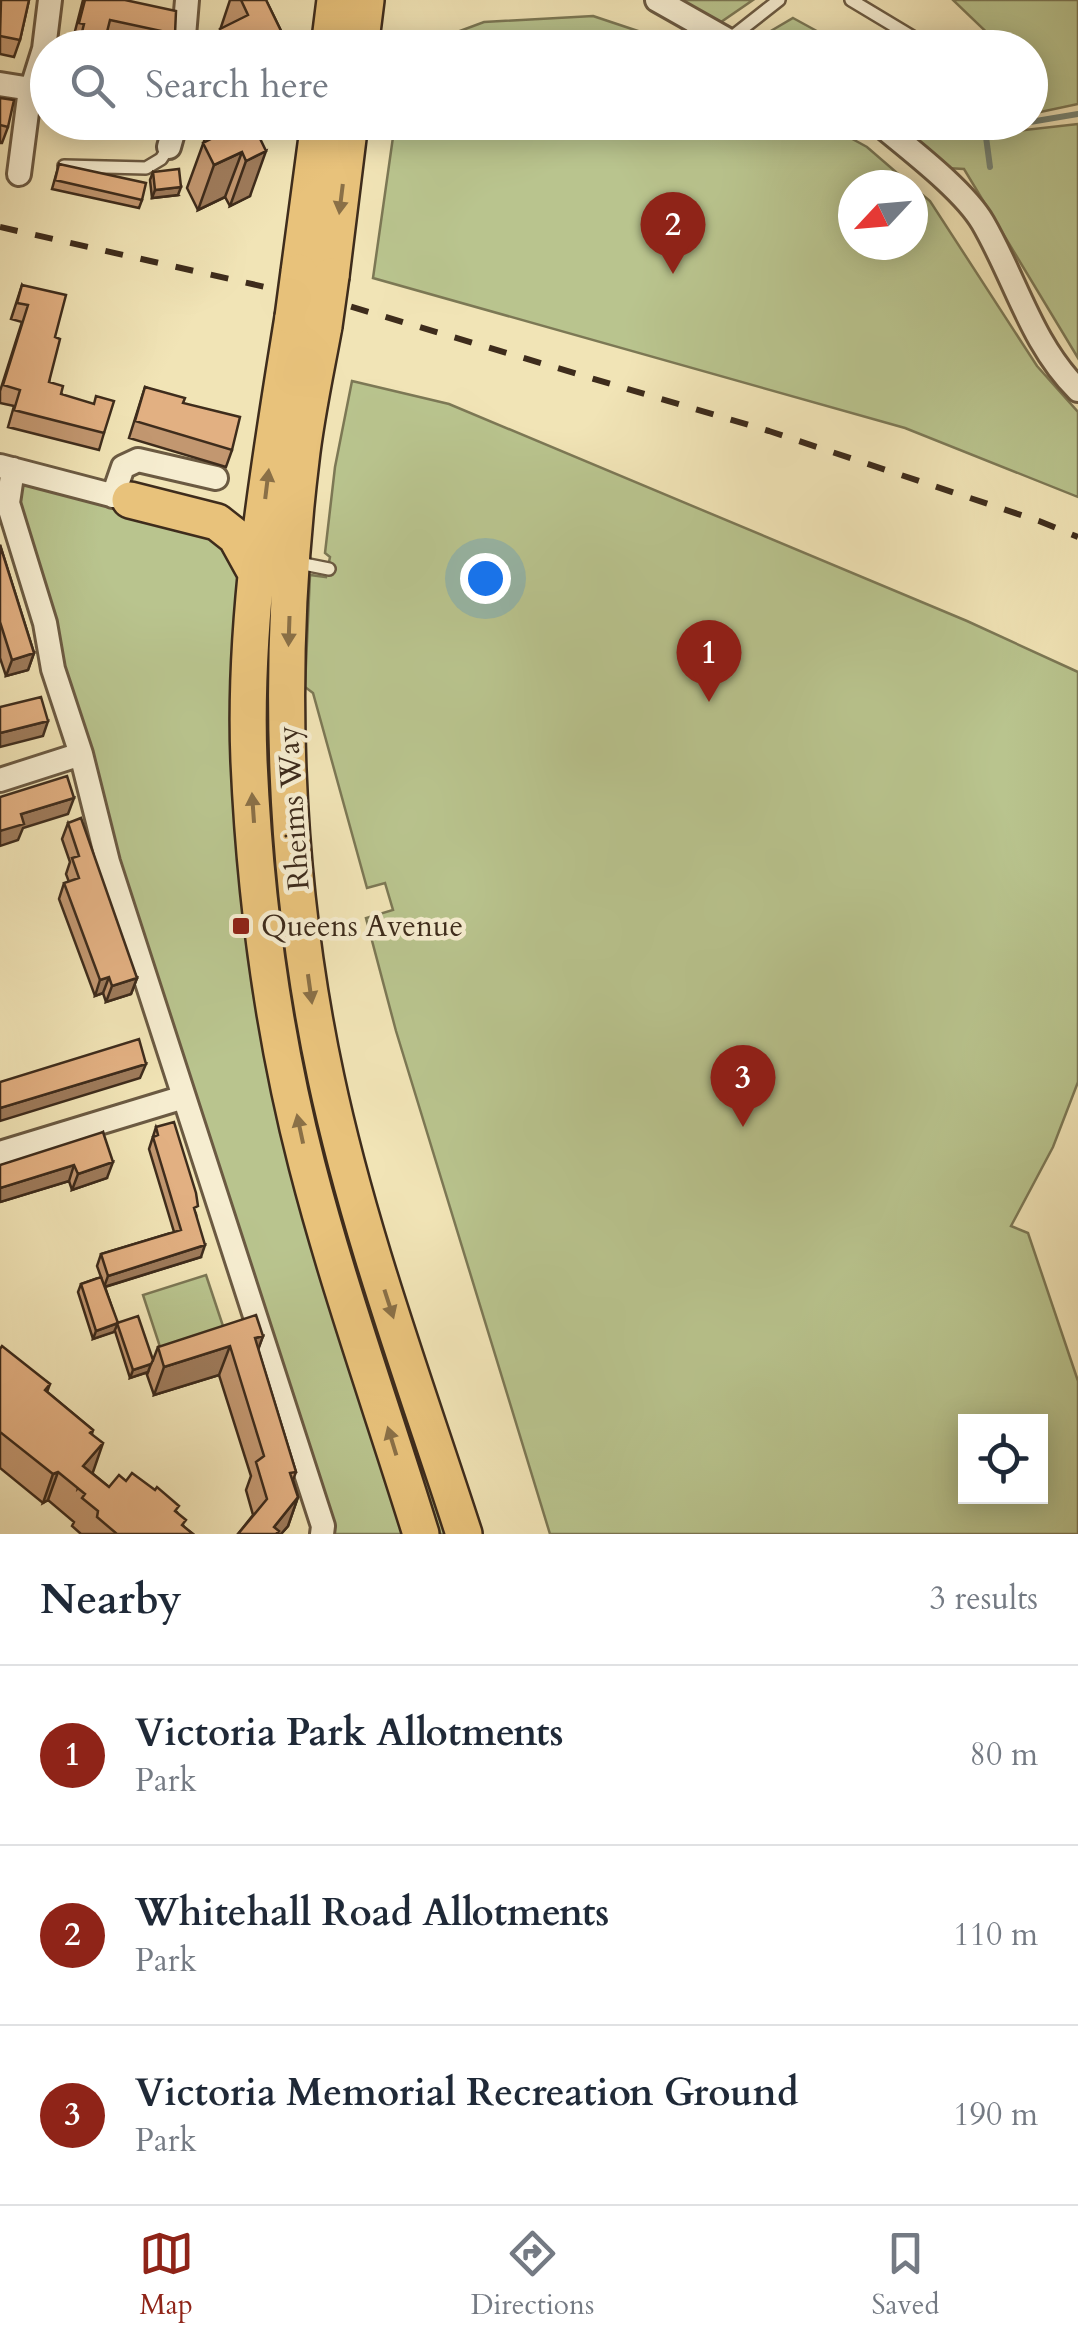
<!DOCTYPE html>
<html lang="en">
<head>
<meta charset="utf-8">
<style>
  body { margin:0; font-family:Cardo,serif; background:#f6f6f7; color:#1f2937 }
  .controls { position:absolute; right:30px; bottom:30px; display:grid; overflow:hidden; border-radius:0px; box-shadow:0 5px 25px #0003 }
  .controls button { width:90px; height:90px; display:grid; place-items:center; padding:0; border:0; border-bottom:2px solid #e0e1e3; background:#fff; color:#1f2937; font:50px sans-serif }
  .compass { position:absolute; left:838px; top:170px; width:90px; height:90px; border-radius:50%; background:#fff; box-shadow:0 5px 25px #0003; rotate:244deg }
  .you { position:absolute; left:485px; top:578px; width:35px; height:35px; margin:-25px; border:8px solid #fff; border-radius:50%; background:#1a73e8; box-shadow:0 0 0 15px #1a73e833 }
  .badge { display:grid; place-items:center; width:65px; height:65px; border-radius:50%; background:#8f2418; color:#fff; font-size:32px; font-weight:700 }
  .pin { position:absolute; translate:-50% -82px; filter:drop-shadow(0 2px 5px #0008) }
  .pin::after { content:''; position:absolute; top:52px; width:35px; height:30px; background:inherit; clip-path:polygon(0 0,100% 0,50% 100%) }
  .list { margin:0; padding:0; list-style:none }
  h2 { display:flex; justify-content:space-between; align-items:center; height:130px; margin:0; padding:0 40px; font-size:42px }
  h2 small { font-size:32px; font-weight:400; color:#747a83 }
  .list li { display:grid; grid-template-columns:65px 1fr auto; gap:30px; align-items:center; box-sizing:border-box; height:180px; padding:0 40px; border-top:2px solid #e0e1e3 }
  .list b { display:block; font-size:38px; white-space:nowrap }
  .list p { margin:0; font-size:32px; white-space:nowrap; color:#747a83 }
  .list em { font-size:32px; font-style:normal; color:#747a83 }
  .icon { flex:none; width:55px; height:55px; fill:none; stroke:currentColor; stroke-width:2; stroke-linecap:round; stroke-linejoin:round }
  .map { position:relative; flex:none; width:1078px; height:1534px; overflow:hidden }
  .search { position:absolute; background:#fff; box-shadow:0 5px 25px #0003; left:30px; right:30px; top:30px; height:110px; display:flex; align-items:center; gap:25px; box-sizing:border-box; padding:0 35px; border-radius:55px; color:#747a83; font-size:38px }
  .sheet { height:670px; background:#fff }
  nav { display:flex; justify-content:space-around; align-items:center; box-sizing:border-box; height:140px; border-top:2px solid #e0e1e3; background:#fff; font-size:28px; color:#747a83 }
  nav a { display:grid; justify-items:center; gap:5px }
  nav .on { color:#8f2418 }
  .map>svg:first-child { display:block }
</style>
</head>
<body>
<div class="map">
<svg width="1078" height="1534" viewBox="0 0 1078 1534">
  <rect width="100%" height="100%" fill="#f1e4b6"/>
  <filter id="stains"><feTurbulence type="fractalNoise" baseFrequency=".002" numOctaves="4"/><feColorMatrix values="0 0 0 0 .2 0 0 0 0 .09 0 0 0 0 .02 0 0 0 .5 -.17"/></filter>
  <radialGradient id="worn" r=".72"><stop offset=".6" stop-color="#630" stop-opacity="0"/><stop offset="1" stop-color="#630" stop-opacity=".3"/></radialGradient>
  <path fill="#b9c48e" stroke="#7c7855" stroke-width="2.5" fill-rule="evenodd" d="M681,0H753L721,22Z
    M953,0H1078V104L1031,114L1030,48L998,47L999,44Z
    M593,16L689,48H414L484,22Z
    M793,18L846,47H761L752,42Z
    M395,123H823L867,147L911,185H853V245H913V187L930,201L1037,366L1078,412V497L905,428L373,278Z
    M876,123H989L974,126L972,136L1078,124V358L964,169L946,168Z
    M352,381L449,404L967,621L1078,672V1082L1053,1147L1011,1226L1028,1233L1078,1381V1534H550L396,1031L366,918L393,910L385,883L367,888L313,693L305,687L310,575L326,577L330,557L325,553L335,467ZM966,1422H1040V1496H966Z
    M13,469L236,537L261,919L421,1534H320L53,669Z
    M292,949L451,1534H431L316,1149L278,951Z
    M206,1275L224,1329L161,1350L143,1295Z"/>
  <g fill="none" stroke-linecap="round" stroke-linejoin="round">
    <path stroke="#768474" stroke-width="6" d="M1030,122L1078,114
      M990,167L986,137L992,129L1030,122"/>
    <g stroke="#6b5a42" stroke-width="16">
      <path id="lane" d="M851,0L931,48
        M728,40L779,0
        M686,46L697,22
        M64,166L146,168L161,159L169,147
        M294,562L329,569"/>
    </g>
    <g stroke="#6b5a42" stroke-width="28">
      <path id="street" d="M657,0L742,48
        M183,48L187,0
        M0,84L31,89
        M877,122C908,148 964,190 983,223C1016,280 1031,343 1078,390
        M169,147L176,122
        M19,174L29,97L44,49L50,0
        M0,466L130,500
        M13,469L8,503L45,623L53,669L81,754L108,862L323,1526L322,1534
        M113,496L123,467L138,460L216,478
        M0,780L81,754
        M0,1153L184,1097"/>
    </g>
    <g stroke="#3e2c1c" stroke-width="40">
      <path id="primary" d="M329,48L335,0
        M360,48L366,0
        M299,272L319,122
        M331,276L350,122
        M293,317C270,460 243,616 249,761C255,896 273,1033 307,1165C339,1289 383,1411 421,1534
        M324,326C316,370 306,415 301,460C276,664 283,877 326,1078C359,1233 415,1383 464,1534
        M130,500L217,522L236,537L257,575"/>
    </g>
    <use href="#lane" stroke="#f6edd0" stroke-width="11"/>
    <use href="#street" stroke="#f6edd0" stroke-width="22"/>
    <use href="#primary" stroke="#e8c27b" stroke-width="35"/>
    <path stroke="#3e2c1c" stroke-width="6" stroke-dasharray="18 18" stroke-linecap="butt" d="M0,227L349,306L769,431L1039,521L1078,537"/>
    <g stroke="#3e2c1c" stroke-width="40" stroke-linecap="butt">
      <path id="primary-bridge" d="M293,317L299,272
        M324,326L331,276"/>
    </g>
    <use href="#primary-bridge" stroke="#e8c27b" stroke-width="35"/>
  </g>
  <path fill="#c29770" stroke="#3e2c1c" stroke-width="2.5" d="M0,0H29L20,40L14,57L0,54Z
    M83,0H125L175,34L170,48H155L106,37L103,48H76L78,41L73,39Z
    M230,0H266L284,37L280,48H214Z
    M0,98L8,127L2,143H0Z
    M90,122H161L157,135Z
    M211,122H252L250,196L230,206L225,197L198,210L187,188Z
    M59,164L142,200L139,208L52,189Z
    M153,172L178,195L152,198L150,180Z
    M22,285L55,337L49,382L104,433L99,450L8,427L14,406L0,403V391L22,322L11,319Z
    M145,387L183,403L232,450L226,467L129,438Z
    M0,545L34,653L28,670L6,676L0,658Z
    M68,823L137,978L131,994L106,1002L103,993L95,996L59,899L64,883L69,882L66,874L70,862L62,839Z
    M156,1127L196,1214L201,1257L105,1287L117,1323L153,1360L158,1347L263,1336L258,1349L296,1472L293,1480L298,1497L288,1526L281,1534H238L253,1515L246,1490L251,1476L219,1375L154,1395L147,1375L148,1372L130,1378L115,1331L93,1339L78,1292L81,1284L101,1277L97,1266L101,1254L174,1232L149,1149Z
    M103,1132L107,1178L72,1190L69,1181L0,1202Z
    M0,1349L50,1384L47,1392L93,1430L92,1434V1473L109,1487L126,1481L177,1512L184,1527L193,1534H81L72,1526L74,1522L48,1500L43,1503L0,1468Z"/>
  <path fill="#9e7b5b" stroke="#3e2c1c" stroke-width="2.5" d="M262,36L258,48H239Z
    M284,37L280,48H266L267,45Z
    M266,151L250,196L230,206L246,161Z
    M242,152L225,197L198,210L214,165Z
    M181,187L178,195L152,198L155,190Z
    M34,653L28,670L6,676L12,660Z
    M48,721L43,736L0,747V733Z
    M74,798L68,814L23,828L18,840L0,846V831L21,814Z
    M109,977L103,993L95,996L100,980Z
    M137,978L131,994L106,1002L112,986Z
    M146,1064L140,1078L0,1121V1108Z
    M113,1162L107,1178L72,1190L78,1174Z
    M74,1165L69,1181L0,1202V1188Z
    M205,1245L201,1257L104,1287L108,1276Z
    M118,1323L114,1332L93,1339L96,1331Z
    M263,1336L253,1364L255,1338Z
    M230,1346L219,1375L154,1395L164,1367Z
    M151,1364L148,1372L130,1378L133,1370Z
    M103,1443L93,1472L78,1488L83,1466Z
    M58,1472L48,1500L43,1503L53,1474Z
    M298,1497L288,1526L281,1534H271L274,1527Z"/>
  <path fill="#e2b082" stroke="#3e2c1c" stroke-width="2.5" d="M1,0H29L20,40L0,36Z
    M85,0H125L176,11L175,34L110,20L103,48H78L84,24L79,23Z
    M241,0H266L284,37L267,45L262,36L239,48H230L220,29L248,15Z
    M0,98L14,100L8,127L0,125Z
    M228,122H252L266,151L246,161L242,152L214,165L203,143L231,129Z
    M59,164L146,183L142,200L55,180Z
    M179,169L181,187L155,190L153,172Z
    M22,285L66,295L55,337L60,339L49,382L63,386L61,394L94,404L96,396L114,401L104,433L14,410L20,390L3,385L28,305L17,303Z
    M145,387L185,398L183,403L240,417L232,450L135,421Z
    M0,545L34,653L12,660L0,622Z
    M41,697L48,721L0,733V707Z
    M67,776L74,798L21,814L24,824L0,831V797Z
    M81,818L137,978L112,986L109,977L100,980L64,883L79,878L72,858L79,856L68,823Z
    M139,1039L146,1064L0,1108V1082Z
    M174,1122L196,1193L198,1206L194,1208L205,1245L108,1276L101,1254L181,1230L153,1137L158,1135L156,1127Z
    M103,1132L113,1162L78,1174L74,1165L0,1188V1165Z
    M101,1277L118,1323L96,1331L81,1284Z
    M256,1315L263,1336L255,1338L296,1472L290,1473L298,1497L274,1527L279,1531L276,1534H238L267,1499L256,1462L264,1456L230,1346L164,1367L158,1347Z
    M138,1316L153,1360L151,1364L133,1370L117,1323Z
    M2,1346L50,1384L45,1390L93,1430L90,1433L103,1443L83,1466L109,1487L119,1475L126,1481L132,1473L155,1490L157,1487L179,1506L175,1511L186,1520L182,1525L193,1534H117L97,1517L98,1511L82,1498L85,1494L58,1472L53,1474L0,1432V1349Z"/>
  <defs><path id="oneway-solid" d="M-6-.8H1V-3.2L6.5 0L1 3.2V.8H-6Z" transform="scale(2.5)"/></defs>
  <g fill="#8a7047">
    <use href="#oneway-solid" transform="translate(341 199) rotate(97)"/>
    <use href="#oneway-solid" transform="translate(267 484) rotate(-83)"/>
    <use href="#oneway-solid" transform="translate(289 631) rotate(92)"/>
    <use href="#oneway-solid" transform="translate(253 808) rotate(-94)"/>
    <use href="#oneway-solid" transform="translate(310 989) rotate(82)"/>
    <use href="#oneway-solid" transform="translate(300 1129) rotate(-102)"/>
    <use href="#oneway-solid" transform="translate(389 1304) rotate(72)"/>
    <use href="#oneway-solid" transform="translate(392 1441) rotate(-107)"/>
  </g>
  <rect fill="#8f2418" stroke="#f6edd0" stroke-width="4" x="231" y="916" width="20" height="20" rx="5"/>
  <g text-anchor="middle" stroke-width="9" stroke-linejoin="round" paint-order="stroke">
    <g font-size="30" fill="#3e2c1c" stroke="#f6edd0">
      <text transform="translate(293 808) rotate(-94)" y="10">Rheims Way</text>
    </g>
    <g font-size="30" fill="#3e2c1c" stroke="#f6edd0" text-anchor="start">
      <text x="261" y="936">Queens Avenue</text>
    </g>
  </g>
  <rect width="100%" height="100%" filter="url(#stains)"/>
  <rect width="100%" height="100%" fill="url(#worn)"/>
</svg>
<div class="controls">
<button><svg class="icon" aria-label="locate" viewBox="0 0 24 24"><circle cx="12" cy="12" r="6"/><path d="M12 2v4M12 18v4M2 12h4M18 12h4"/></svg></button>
</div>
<svg class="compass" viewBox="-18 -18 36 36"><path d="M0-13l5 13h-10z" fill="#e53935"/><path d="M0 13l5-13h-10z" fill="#747a83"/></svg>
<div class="you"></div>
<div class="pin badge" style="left:709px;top:702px">1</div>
<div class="pin badge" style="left:673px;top:274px">2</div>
<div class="pin badge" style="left:743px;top:1127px">3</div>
<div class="search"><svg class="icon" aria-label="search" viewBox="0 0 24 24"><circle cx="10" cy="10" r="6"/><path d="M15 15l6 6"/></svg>Search here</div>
</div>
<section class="sheet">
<h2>Nearby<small>3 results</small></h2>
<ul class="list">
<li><span class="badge">1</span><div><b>Victoria Park Allotments</b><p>Park</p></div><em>80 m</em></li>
<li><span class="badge">2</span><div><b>Whitehall Road Allotments</b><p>Park</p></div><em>110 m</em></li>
<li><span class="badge">3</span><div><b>Victoria Memorial Recreation Ground</b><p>Park</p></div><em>190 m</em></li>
</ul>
</section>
<nav>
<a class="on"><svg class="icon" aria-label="map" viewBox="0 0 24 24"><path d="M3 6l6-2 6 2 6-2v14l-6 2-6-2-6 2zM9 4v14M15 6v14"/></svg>Map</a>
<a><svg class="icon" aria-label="directions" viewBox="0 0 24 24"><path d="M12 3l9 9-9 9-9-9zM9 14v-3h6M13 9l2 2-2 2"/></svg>Directions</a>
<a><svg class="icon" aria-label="saved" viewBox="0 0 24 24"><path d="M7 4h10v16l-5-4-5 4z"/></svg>Saved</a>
</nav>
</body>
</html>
